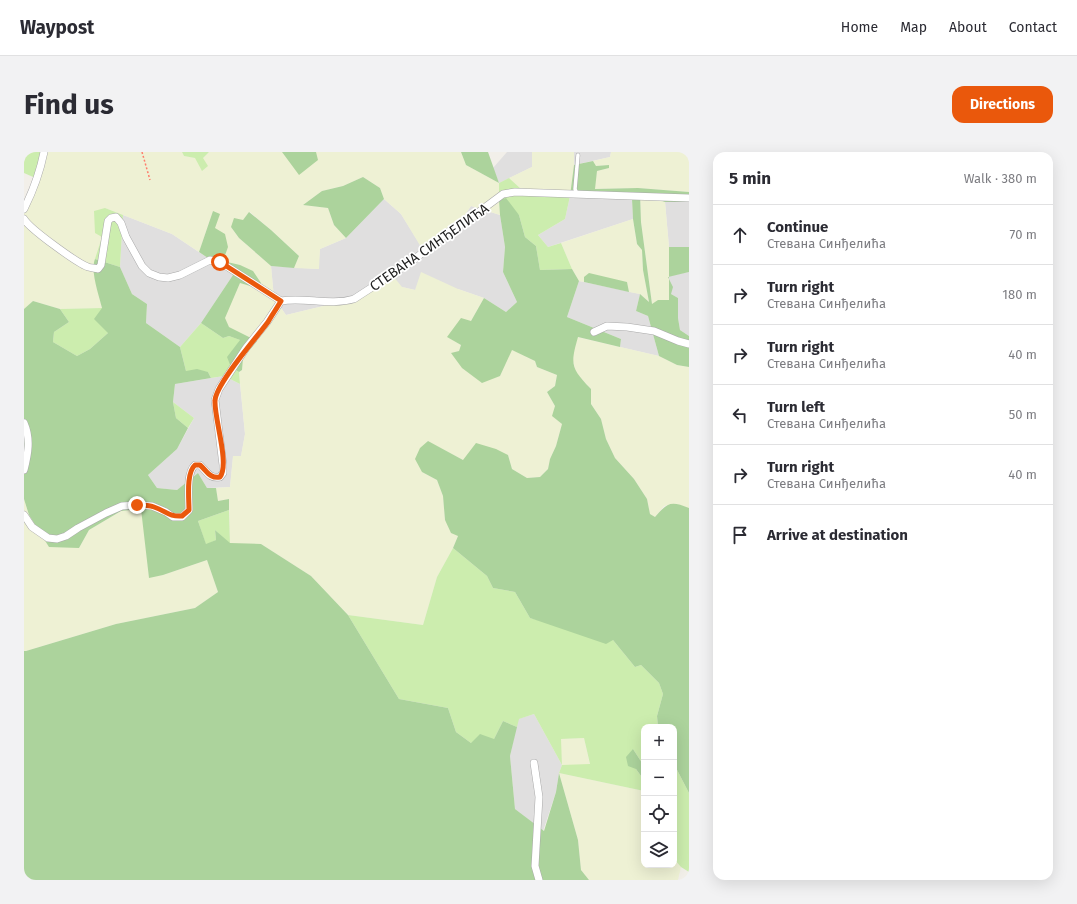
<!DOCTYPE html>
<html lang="en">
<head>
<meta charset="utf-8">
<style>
  body { margin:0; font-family:"Fira Sans",sans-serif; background:#f2f2f3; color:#2b2b33 }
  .controls { position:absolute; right:12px; bottom:12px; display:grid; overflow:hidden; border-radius:8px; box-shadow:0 4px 16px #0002 }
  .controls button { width:36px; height:36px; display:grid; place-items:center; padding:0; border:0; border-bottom:1px solid #e1e1e2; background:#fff; color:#2b2b33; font:20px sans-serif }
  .stop { position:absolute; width:12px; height:12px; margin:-9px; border:3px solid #ea580c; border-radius:50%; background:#fff }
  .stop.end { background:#ea580c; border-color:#fff; box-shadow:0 1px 4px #0008 }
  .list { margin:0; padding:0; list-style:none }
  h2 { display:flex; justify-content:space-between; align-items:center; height:52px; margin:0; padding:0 16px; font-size:17px }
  h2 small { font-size:13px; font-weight:400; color:#7c7c81 }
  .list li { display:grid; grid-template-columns:26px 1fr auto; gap:12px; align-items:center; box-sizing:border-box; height:60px; padding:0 16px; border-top:1px solid #e1e1e2 }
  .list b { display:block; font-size:15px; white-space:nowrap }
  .list p { margin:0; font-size:13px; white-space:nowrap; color:#7c7c81 }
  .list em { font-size:13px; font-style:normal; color:#7c7c81 }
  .icon { flex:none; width:22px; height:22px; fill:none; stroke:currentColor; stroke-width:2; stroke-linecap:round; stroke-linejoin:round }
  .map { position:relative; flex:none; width:665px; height:728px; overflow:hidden; border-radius:12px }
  header { display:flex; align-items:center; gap:24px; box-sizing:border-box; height:56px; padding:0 20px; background:#fff; border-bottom:1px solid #e1e1e2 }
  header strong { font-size:19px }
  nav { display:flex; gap:22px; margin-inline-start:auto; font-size:14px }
  .intro { display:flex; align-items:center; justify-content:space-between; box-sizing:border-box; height:96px; padding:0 24px }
  h1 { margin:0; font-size:28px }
  .button { padding:10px 18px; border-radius:12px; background:#ea580c; color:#fff; font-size:14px; font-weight:700 }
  main { display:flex; gap:24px; padding:0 24px }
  aside { flex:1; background:#fff; border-radius:12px; box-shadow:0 4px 16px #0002 }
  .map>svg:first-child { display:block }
</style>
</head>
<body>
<header>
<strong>Waypost</strong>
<nav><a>Home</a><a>Map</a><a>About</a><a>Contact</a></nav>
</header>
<div class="intro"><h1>Find us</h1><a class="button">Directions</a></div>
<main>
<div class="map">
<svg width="665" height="728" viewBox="0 0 665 728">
  <rect width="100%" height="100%" fill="#f2efe9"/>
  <path fill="#e0dfdf" d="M483,0H508V15L475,31L469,16Z
    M550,0H587L586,5L550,13Z
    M546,44L608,46L609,67L524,95L514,83L541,67Z
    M360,47L377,62L400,99L438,67L447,54L476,63L481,95L479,120L493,150L482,160L460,146L434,137L391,138L378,135L262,163L250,146L247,114L294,117L296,97L322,86Z
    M641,50H665V95H645Z
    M99,63L148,82L209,123L177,171L156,195L122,171L123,152L108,142L96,115Z
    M665,120V184L656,178L654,166V146L647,142L644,124Z
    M555,129L616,142L612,159L624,164L635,204L596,195L597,187L543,165Z
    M200,224L216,232L221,282L217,304L209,305L206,335L183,336L174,321L153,338L133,336L124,323L153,297L170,266L149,250L151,232Z
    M510,562L538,613L535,621L532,640L519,679L491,657L486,604L494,567Z"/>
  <path fill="#eef1d4" d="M23,0H158L160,4L171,6H179L185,0H437L442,13L475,31L476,63L447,54L438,67L400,100L377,62L360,47L356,36L339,25L319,34L298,39L279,53L304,56L310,73L322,86L296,97L295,117L270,116L275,104L247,78L226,60L219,68L207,75L215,86L247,114L250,146L262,163L324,148L369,124L378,135L391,138L397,120L434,137L460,146L447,169L424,185L437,193L435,199L427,202L476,224L487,197L511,209L513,215L533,223L531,234L523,240L531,254L529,264L538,272L532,294L526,307L524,317L516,325L503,326L488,317L484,303L439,308L403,289L398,320L413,328L419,344L421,368L434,384L429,396L413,425L399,473L324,463L287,424L237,392H206L205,347L194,349L192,336L206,335L209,304H217L221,282L215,220L218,218L205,175L200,166L216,131L233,136L199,109L191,76L189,59L175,100L148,82L81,56L78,85L70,112L71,127L78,156L36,157L9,149L0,157V61L3,43L16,28Z
    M508,0H550V13L546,44L497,37L485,26L508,15Z
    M587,0H665V40L614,36L570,37L573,19L585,16L584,13L572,14L569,9L586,5Z
    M616,41L641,50L645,95V148L628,152L617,70Z
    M609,67L613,92L618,98L619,118L625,150L616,142L605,140L603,130L560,125V130L555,129L548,117L537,91Z
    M553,185L635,204L653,213L665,215V356L649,352L640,354L631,365L626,362L623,347L610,327L591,306L582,287L577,267L567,252V237L552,221L548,205Z
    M0,347L5,363L12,373L55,396L65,378L97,359L118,357L125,425L139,423L183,408L194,440L171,456L92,472L2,499H0Z
    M560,586L566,613H538L536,587Z
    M535,621L620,639V713H650V707L657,715L654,728H565L557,718L554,688Z"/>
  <path fill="#ccedae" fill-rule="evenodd" d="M0,0H23L16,28L0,21Z
    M158,0H185L179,6L184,14L178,19L171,6L160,4Z
    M485,26L497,37L546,44L541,67L514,83L524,95L537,91L548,117L516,118L512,94L501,85L495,63L475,48V31Z
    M81,56L99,63L96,115L71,107L78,85L71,81L70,59Z
    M78,156L84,181L66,197L53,204L29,190L30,180L45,170L36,157Z
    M177,171L199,186L205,184L216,188L207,215L215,220L216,232L200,224L187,226L184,220L162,219L156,195Z
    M149,250L170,266L164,276L152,266Z
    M205,358L206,392L191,378L192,388L182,393L174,369Z
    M429,396L463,424L469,436L491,440L506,466L589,488L611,515L617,513L635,531L639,542L633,564L634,575H620V614L609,597L612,617L620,628V639L535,621L538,613L510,562L495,567L493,575L479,569L470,587L447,591L432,580L424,556L375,547L324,463L399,473L413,425ZM560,586L566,612L538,613L537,587Z
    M650,612L665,641V720L657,715L650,707Z"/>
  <path fill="#acd39c" d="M258,0H292L294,8L275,23Z
    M437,0H464L475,31L442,13Z
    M569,9L572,14L585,13V16L573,19L571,37L614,36L665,40V50H641L616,41L617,70L628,152L634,148H645V95H665V120L644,125L649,135L647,142L654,146V166L656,178L665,184V215L653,213L635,204L624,164L612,159L616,142L625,150L619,118L618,98L613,92L609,67L608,47L546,44L550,13Z
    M339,25L356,36L360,47L322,86L310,73L304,56L279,53L298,39L319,34Z
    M482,46L495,63L501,85L512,94L516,118L548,117L555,129L543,165L597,187L596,195L554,185C546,213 547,216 567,237V252L577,267L582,287L591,306L610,327L623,347L626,362L631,365C644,350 647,349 665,356V641L650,612V575H634L633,564L639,542L635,531L617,513L611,515L589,488L582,492L506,466L491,440L469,436L463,424L429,396L434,384L427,381L421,368L419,344L413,328L398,320L391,307L396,296L404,289L439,308L452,291L472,297L484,303L488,317L503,326L516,325L524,317L526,307L532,294L538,272L528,264L531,254L523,240L531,234L533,223L513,215L511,209L488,198L476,224L458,231L438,216L427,201L435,199L437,193L423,185L437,166L447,169L460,146L482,160L493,150L479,120L481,95L476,63L475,48Z
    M189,59L196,62L191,76L201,82L204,95L199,109L216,113L229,119L237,131L233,136L216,131L201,166L205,175L233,189L219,206L218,218L215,220L207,215L203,205L216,188L205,184L199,186L177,171L209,123L175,100Z
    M225,60L247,78L275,104L270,116L247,114L215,86L207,75L210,66L219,68Z
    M71,107L96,115L108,142L123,152L122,171L156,195L162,219L173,217L184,220L187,226L151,232L149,250L152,266L164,276L153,297L124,323L133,336L153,338L174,321L183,336H192L194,349L205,347V358L174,369L182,392L192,388L191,378L206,391L237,392L287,424L324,463L375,547L424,556L432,580L447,591L456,582L470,587L479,569L493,575L486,604L491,657L520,679L532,640L535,621L554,688L557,718L565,728H0V499H2L92,472L171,456L194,440L183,408L139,423L125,426L117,357L97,359L65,378L55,396L25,395L5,363L0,347V157L9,149L36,157L45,170L30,180L29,190L53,204L66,197L84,181L70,167L78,156C75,143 66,119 71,107Z
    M565,121L603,130L605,140L560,130V125Z
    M609,597L620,614V628L612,617L604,614L602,605Z"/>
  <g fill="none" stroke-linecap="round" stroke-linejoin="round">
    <g stroke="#a9a9a9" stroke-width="4.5">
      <path id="lane" d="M553,42L551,37L554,3"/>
    </g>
    <g stroke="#a9a9a9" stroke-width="8">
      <path id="street" d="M0,57C9,39 16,20 20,0
        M0,67C6,77 53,111 64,115C67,116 71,116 74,117L77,113L84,69L87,66L92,65L97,71L102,85L118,114L125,121L135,125L144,126L156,123L186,108L196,110L257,149
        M570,180L583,174L603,175L630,179L654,189L665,192
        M0,271C7,287 4,302 0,318
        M0,363L8,375L24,386L33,387L42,384L54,376L82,361L98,354L113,353L128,354L142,360L149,365H158L165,358C165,346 162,321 171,313H176C183,320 186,327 196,325L199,321V313L191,248L195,237L222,196L243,170L257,149C281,145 306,154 330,147L387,110L428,77L444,68L479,42L491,40L665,46
        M510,611L515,645L511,714L515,728"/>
    </g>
    <path stroke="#fe7e6d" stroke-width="1.5" stroke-dasharray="2 2" stroke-linecap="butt" d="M118,0L126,28"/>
    <use href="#lane" stroke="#fff" stroke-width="3.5"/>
    <use href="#street" stroke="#fff" stroke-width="7"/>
  </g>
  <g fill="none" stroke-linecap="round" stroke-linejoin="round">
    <path stroke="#ea580c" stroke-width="5" d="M113,353C119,353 125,353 130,355C142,359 145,365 158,364L165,358C165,346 162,321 171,313H176C183,319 186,327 196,325C206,312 190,266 191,249C191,233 233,185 244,170C248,163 253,156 257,149L196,110"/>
  </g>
  <g text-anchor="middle" stroke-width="3.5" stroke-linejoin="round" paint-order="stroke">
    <g font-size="14" fill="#222" stroke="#fff">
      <text transform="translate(405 95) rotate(-35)" y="5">СТЕВАНА СИНЂЕЛИЋА</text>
    </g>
  </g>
</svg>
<div class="controls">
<button>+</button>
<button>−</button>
<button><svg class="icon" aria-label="locate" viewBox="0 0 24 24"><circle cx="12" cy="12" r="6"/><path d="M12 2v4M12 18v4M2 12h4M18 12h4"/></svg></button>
<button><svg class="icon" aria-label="layers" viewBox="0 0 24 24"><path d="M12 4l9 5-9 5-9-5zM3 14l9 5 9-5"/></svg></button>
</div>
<div class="stop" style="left:196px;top:110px"></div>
<div class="stop end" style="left:113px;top:353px"></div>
</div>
<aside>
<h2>5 min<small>Walk · 380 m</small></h2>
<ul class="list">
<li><svg class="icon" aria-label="ahead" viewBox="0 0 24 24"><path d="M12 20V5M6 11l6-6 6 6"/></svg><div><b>Continue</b><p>Стевана Синђелића</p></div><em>70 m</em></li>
<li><svg class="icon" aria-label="right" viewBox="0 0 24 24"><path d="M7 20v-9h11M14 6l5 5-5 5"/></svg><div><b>Turn right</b><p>Стевана Синђелића</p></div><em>180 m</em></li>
<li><svg class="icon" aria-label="right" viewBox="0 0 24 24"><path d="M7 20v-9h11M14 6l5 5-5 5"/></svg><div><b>Turn right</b><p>Стевана Синђелића</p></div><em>40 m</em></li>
<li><svg class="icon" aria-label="left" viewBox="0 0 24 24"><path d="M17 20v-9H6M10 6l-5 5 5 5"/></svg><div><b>Turn left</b><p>Стевана Синђелића</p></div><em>50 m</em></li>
<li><svg class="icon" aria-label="right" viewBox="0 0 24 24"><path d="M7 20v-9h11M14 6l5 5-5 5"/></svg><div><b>Turn right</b><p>Стевана Синђелића</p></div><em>40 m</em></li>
<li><svg class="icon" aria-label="arrive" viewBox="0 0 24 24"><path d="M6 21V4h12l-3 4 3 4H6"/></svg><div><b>Arrive at destination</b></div></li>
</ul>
</aside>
</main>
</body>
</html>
